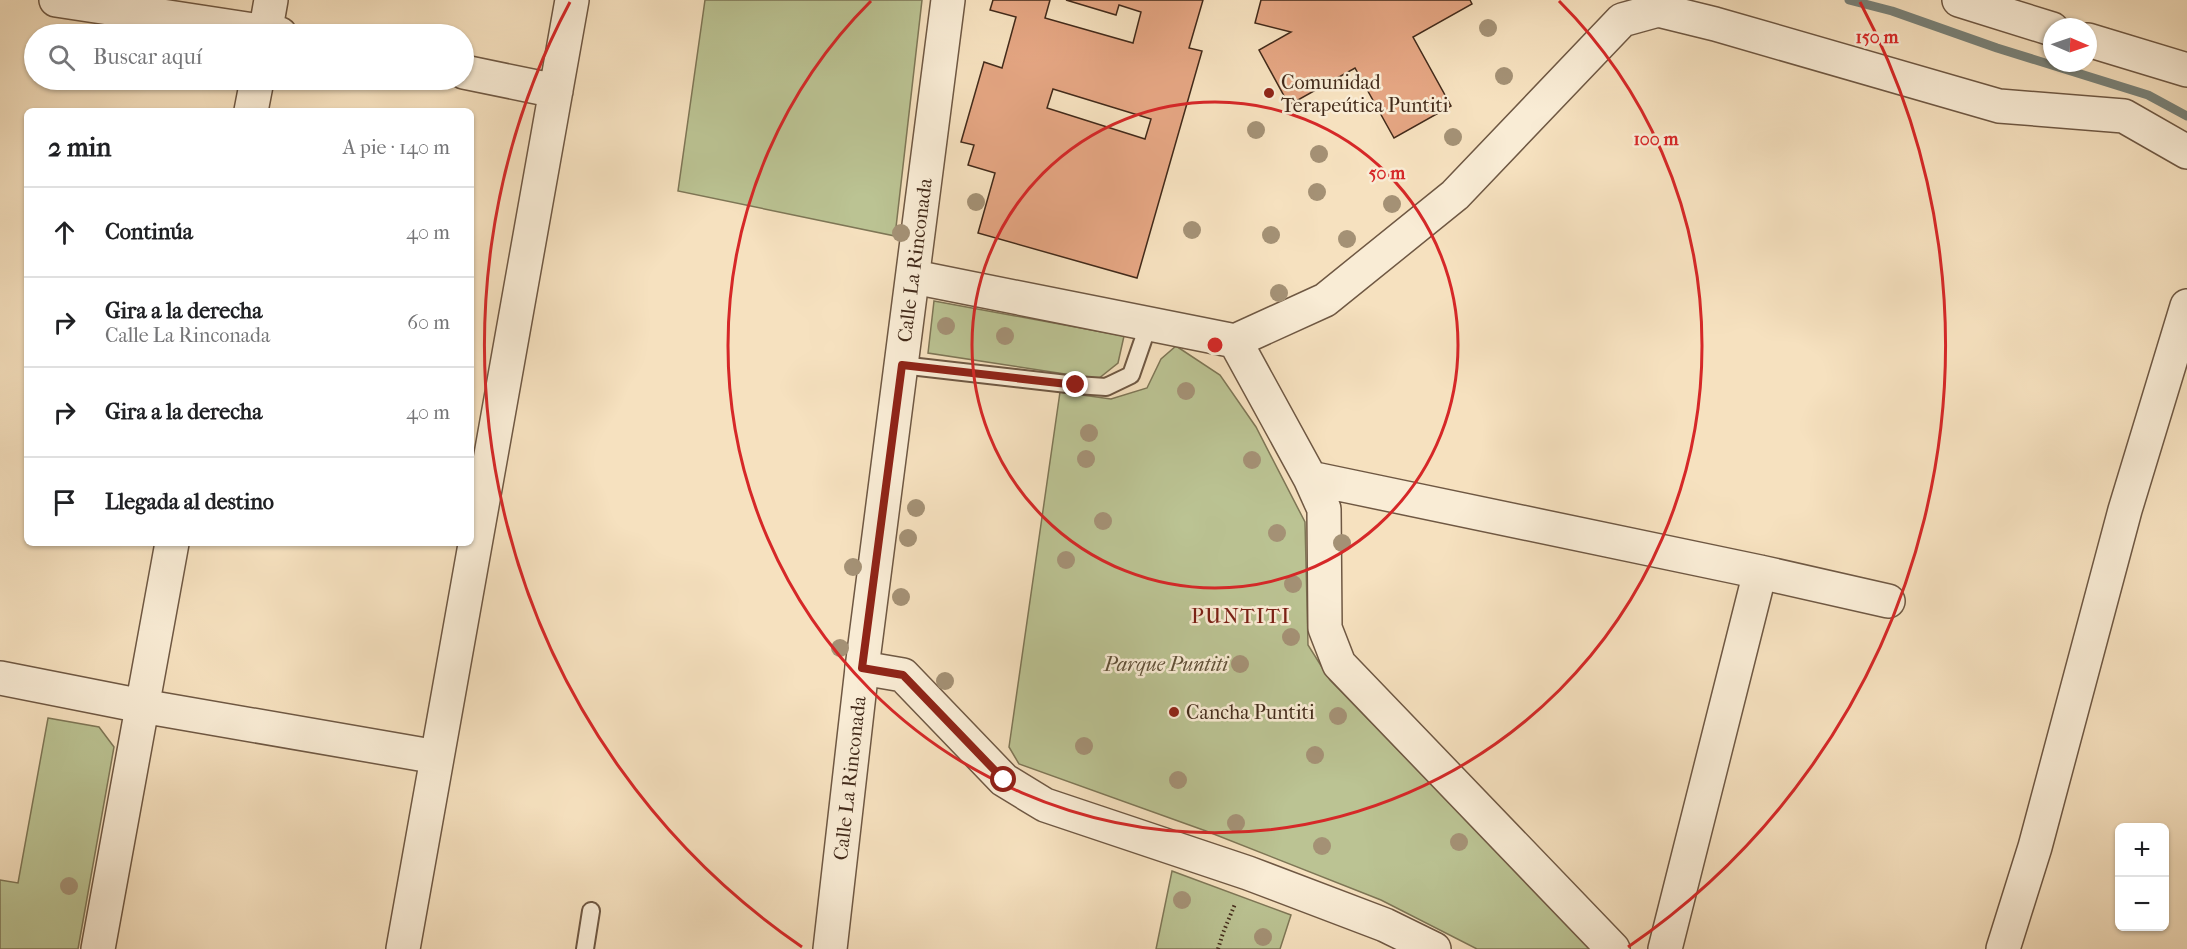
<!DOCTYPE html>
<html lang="es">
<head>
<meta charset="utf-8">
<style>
  body { margin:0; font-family:"IM FELL French Canon",serif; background:#f2f2f2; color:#202124 }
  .controls { position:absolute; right:18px; bottom:18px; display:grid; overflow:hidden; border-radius:9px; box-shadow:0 2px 4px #0004 }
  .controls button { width:54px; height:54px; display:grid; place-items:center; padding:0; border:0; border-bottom:2px solid #e0e0e0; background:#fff; color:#202124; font:30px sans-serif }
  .compass { position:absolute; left:2043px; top:18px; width:54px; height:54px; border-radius:50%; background:#fff; box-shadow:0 2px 4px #0004; rotate:92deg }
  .stop { position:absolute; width:18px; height:18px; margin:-14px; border:4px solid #8f2418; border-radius:50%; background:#fff }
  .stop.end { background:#8f2418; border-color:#fff; box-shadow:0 2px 6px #0008 }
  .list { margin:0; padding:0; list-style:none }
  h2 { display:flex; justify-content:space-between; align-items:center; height:78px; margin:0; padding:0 24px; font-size:26px }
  h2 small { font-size:20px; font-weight:400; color:#757577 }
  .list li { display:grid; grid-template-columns:39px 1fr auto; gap:18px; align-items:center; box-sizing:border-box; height:90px; padding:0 24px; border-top:2px solid #e0e0e0 }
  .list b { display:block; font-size:22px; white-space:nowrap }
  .list p { margin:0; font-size:20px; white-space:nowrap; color:#757577 }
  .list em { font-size:20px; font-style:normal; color:#757577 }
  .icon { flex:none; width:33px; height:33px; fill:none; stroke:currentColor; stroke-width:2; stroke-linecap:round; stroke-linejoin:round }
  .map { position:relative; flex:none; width:2187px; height:949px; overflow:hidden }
  .search { position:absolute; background:#fff; box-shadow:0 2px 4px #0004; left:24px; top:24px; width:450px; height:66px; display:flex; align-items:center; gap:15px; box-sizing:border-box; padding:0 21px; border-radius:33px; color:#757577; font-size:22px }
  .panel { position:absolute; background:#fff; box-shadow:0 2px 4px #0004; left:24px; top:108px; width:450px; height:438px; border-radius:9px }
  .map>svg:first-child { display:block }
</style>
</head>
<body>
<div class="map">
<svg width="2187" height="949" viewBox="0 0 2187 949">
  <rect width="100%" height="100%" fill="#f6e1bf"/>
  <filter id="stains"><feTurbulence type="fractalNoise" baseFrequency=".00333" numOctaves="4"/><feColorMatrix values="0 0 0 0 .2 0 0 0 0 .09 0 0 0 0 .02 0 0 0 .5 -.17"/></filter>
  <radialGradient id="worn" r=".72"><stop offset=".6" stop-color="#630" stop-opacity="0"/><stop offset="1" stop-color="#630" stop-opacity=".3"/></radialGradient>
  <path fill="#bbc393" stroke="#7e7656" stroke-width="1.5" d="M705,0H922L895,236L678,191Z
    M934,301L1124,336L1118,363L1098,379L928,353Z
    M1176,346L1220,375L1256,427L1305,522L1308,645L1330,680L1591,949H1477L1381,900L1206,831L1019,764L1009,747L1060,392L1111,399L1147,388L1161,359Z
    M48,718L99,727L114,747L78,949H0V880L18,883Z
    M1172,871L1291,915L1280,949H1156Z"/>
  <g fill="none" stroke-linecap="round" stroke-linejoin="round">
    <path stroke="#798279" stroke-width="9" d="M1849,0L1892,11L1997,48L2148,95L2187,116"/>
  </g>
  <path fill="#e5a683" stroke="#422a1a" stroke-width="1.5" fill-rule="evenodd" d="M993,0H1050L1045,18L1133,43L1141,12L1119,5L1116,15L1066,0H1203L1189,48L1202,51L1137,278L978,233L995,173L968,165L974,145L961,142L984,62L1002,68L1016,17L990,10ZM1053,89L1151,119L1145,139L1047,108Z
    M1261,0H1470L1472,4L1413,37L1451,106L1394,138L1355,68L1289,105L1259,50L1291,32L1255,23Z"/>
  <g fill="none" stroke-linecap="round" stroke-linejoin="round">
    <g stroke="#6f5843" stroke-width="20">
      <path id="service" d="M901,365L1076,385L1106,387L1131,375L1149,323
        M585,949L591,911"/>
    </g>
    <g stroke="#6f5843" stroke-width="36">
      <path id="minor" d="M56,0L280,34
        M1959,0L2052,29
        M265,34L271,0
        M2088,40L2187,70
        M464,72L556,91
        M251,111L257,80
        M914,277L1235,341L1325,300L1455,195L1622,20L1658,10L1715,24L1999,106L2124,116L2187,152
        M1235,341L1310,478L1324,509L1325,628L1339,664L1613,949
        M1310,478L1760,572L1888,601
        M862,668L903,675L1004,780L1045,805L1248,873L1385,925L1434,949
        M0,678L142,706L437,757
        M98,949L172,543
        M403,949L572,0
        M1665,949L1760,572
        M2003,949L2035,847L2125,510L2187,306"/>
    </g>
    <g stroke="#6f5843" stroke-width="36">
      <g id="tertiary">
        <path id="s1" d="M830,949L862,668L948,0"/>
      </g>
    </g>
    <path stroke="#422a1a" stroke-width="4" stroke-dasharray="1.5 3" stroke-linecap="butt" d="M1218,949L1223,933L1235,904"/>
    <use href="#service" stroke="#f9ecd5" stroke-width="16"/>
    <use href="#minor" stroke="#f9ecd5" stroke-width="33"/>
    <use href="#tertiary" stroke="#f9ecd5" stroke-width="33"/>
  </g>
  <g fill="#a49175">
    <circle cx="1488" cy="28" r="9"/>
    <circle cx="1504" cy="76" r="9"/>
    <circle cx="1256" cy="130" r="9"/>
    <circle cx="1453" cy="137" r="9"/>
    <circle cx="1319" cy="154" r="9"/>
    <circle cx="1317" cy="192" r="9"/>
    <circle cx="976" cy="202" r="9"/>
    <circle cx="1392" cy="204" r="9"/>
    <circle cx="1192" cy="230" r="9"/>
    <circle cx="901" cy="233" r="9"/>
    <circle cx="1271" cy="235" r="9"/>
    <circle cx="1347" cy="239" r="9"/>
    <circle cx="1279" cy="293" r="9"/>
    <circle cx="946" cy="326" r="9"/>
    <circle cx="1005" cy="336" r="9"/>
    <circle cx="1186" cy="391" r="9"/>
    <circle cx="1089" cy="433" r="9"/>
    <circle cx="1086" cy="459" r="9"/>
    <circle cx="1252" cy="460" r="9"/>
    <circle cx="916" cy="508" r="9"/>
    <circle cx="1103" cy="521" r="9"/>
    <circle cx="1277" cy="533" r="9"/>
    <circle cx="908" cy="538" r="9"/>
    <circle cx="1342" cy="543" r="9"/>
    <circle cx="1066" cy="560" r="9"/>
    <circle cx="853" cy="567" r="9"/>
    <circle cx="1293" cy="584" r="9"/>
    <circle cx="901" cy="597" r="9"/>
    <circle cx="1291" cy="637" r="9"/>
    <circle cx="840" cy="648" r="9"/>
    <circle cx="1240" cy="664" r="9"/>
    <circle cx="945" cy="681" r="9"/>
    <circle cx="1338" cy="716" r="9"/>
    <circle cx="1084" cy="746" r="9"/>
    <circle cx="1315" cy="755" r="9"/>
    <circle cx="1178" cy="780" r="9"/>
    <circle cx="1236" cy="823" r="9"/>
    <circle cx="1459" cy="842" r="9"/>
    <circle cx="1322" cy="846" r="9"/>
    <circle cx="69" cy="886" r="9"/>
    <circle cx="1182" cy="900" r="9"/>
    <circle cx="1263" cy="937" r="9"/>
  </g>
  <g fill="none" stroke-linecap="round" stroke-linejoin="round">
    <path stroke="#8f2418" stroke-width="8" d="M1004,780L903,675L862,668L902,365L1076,385"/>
  </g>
  <g fill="none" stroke="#d62828" stroke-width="3">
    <circle cx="1215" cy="345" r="243"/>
    <path d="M1559 1A487 487 0 1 1 871 1"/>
    <path d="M802 947A730 730 0 0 1 570 2M1860 2A730 730 0 0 1 1628 947"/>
  </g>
  <g fill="#8f2418" stroke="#f9ecd5" stroke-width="2">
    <circle cx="1269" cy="93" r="6"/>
    <circle cx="1174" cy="712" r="6"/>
  </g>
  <g text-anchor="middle" stroke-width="5" stroke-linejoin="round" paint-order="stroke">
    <g font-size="20" fill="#422a1a" stroke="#f9ecd5" text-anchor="start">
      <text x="1281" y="89">Comunidad<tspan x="1281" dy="23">Terapeútica Puntiti</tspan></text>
      <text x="1186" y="719">Cancha Puntiti</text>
    </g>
    <g font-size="20" fill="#422a1a" stroke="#f9ecd5">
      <text dy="7" stroke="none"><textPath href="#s1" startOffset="694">Calle La Rinconada</textPath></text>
      <text dy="7" stroke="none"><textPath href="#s1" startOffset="172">Calle La Rinconada</textPath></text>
    </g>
    <g font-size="20" font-style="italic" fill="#605038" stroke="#f9ecd5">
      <text x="1166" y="671">Parque Puntiti</text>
    </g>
    <g font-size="21" letter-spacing="1.5" fill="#7a1f14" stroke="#f9ecd5">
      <text x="1241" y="623">PUNTITI</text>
    </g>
  </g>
  <circle cx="1215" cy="345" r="9" fill="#d62828" stroke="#f9ecd5" stroke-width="3"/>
  <g font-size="18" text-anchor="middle" font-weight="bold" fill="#d62828" stroke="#f9ecd5" stroke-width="5" stroke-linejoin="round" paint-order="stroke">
    <text x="1877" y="43">150 m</text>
    <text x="1656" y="145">100 m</text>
    <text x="1387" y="179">50 m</text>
  </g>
  <rect width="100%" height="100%" filter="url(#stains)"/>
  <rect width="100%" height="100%" fill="url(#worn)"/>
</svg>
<div class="controls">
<button>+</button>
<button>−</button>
</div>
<svg class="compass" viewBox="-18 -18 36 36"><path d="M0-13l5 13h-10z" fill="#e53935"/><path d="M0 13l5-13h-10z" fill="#757577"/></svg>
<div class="stop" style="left:1004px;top:780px"></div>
<div class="stop end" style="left:1076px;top:385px"></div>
<div class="search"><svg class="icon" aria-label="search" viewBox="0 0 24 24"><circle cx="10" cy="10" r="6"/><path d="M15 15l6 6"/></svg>Buscar aquí</div>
<section class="panel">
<h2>2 min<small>A pie · 140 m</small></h2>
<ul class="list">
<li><svg class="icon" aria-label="ahead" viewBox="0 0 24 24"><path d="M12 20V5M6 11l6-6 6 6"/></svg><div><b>Continúa</b></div><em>40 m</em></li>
<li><svg class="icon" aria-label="right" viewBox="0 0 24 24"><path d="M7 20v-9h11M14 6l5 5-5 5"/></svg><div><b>Gira a la derecha</b><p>Calle La Rinconada</p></div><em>60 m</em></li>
<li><svg class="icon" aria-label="right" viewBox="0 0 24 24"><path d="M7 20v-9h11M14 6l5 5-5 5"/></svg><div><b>Gira a la derecha</b></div><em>40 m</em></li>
<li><svg class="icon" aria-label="arrive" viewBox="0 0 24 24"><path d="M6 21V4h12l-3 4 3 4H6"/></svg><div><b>Llegada al destino</b></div></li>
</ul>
</section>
</div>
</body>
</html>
